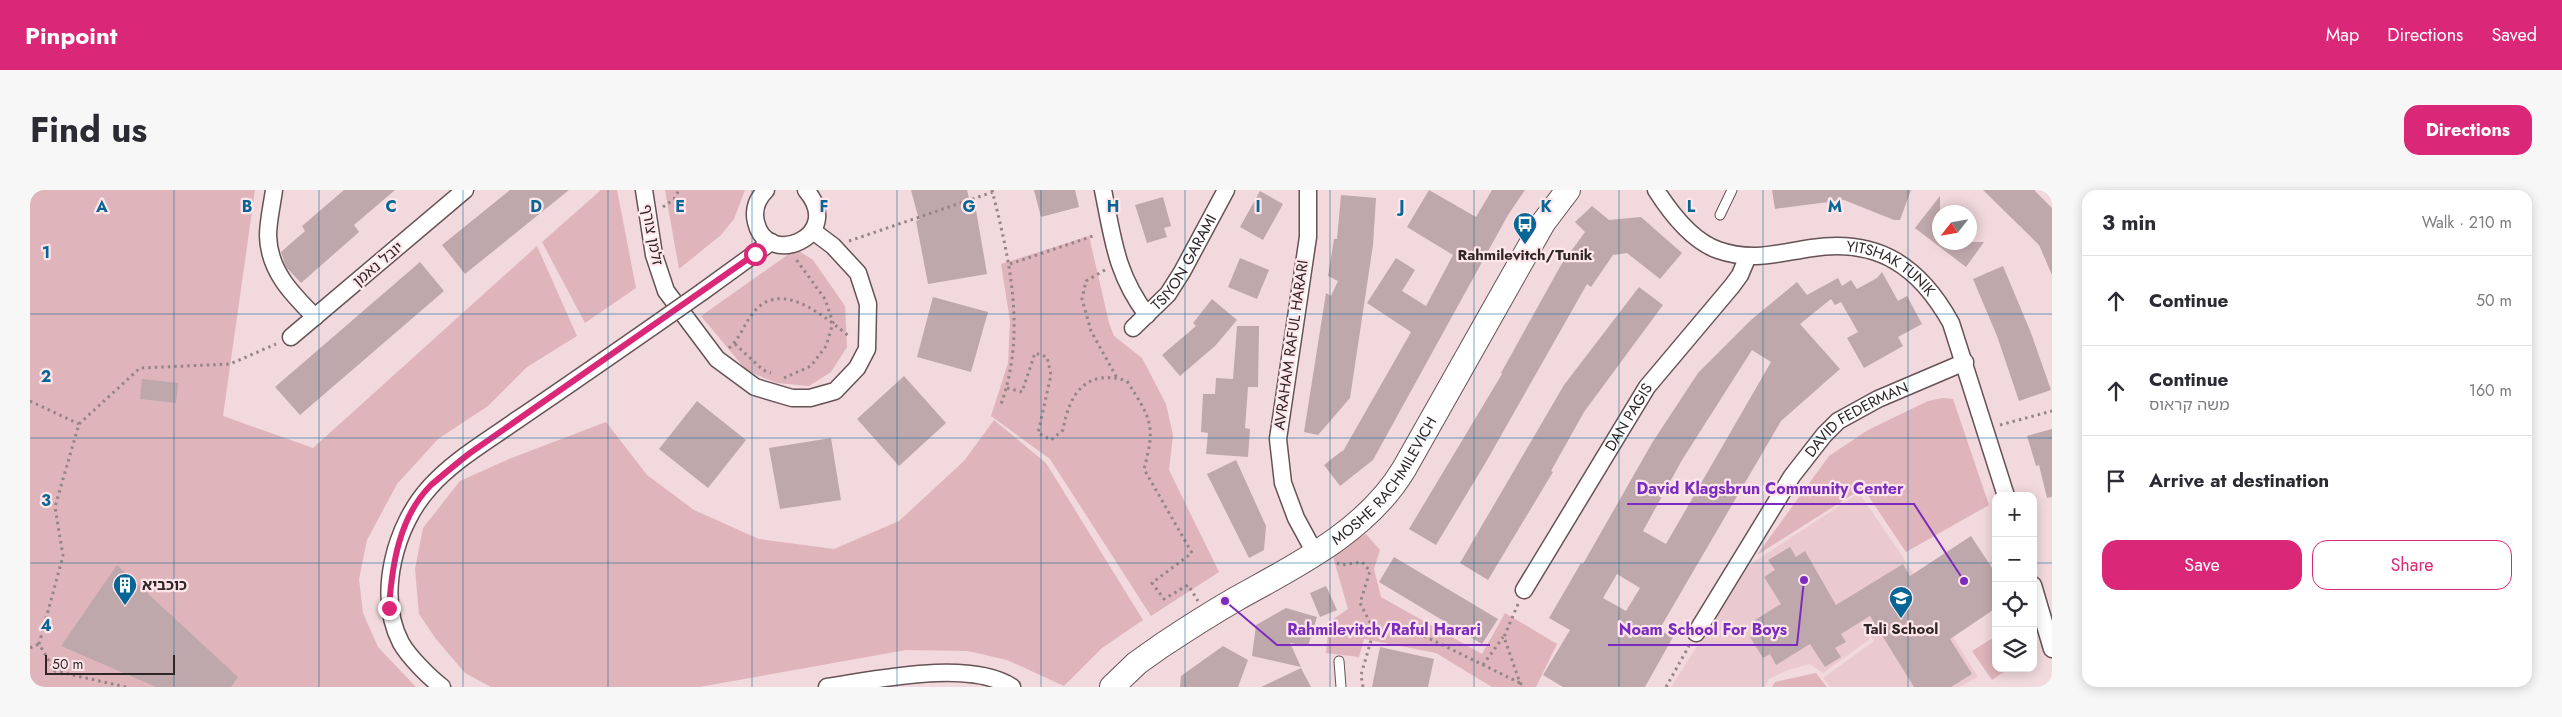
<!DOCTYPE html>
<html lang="en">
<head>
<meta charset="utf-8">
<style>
  body { margin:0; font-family:Jost,"Noto Sans Hebrew",sans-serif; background:#f7f7f7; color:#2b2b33 }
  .controls { position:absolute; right:15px; bottom:15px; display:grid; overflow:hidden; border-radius:10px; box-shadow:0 2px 12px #0003 }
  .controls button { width:45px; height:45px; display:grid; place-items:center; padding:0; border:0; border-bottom:1px solid #e1e1e2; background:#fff; color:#2b2b33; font:25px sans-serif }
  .compass { position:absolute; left:1902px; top:15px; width:45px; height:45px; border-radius:50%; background:#fff; box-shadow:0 2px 12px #0003; rotate:239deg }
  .scale { position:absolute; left:15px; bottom:12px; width:130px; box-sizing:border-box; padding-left:5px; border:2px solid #2f2627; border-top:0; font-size:14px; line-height:18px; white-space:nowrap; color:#2f2627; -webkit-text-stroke:4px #ffe6ea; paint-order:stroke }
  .stop { position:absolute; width:15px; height:15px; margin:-11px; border:4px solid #db2777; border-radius:50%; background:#fff }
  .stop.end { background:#db2777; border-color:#fff; box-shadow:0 1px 5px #0008 }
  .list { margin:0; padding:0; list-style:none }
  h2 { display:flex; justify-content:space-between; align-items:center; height:65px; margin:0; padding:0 20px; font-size:21px }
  h2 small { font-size:16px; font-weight:400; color:#7c7c81 }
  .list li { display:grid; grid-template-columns:32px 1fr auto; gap:15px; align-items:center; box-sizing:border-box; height:90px; padding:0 20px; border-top:1px solid #e1e1e2 }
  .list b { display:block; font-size:19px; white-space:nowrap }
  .list p { margin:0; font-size:16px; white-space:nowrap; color:#7c7c81 }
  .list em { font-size:16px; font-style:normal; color:#7c7c81 }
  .actions { display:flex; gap:10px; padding:15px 20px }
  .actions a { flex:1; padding:11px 0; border:1px solid #db2777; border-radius:15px; text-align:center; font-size:18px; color:#db2777 }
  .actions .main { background:#db2777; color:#fff }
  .icon { flex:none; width:28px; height:28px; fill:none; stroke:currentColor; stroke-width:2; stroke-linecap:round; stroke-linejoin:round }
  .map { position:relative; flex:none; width:2022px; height:497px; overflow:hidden; border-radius:15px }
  header { display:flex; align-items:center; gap:30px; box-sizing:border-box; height:70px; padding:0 25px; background:#db2777; color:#fff }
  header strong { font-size:24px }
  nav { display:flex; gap:28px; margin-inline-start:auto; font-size:18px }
  .intro { display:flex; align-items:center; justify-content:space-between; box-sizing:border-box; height:120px; padding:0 30px }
  h1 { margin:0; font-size:35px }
  .button { padding:12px 22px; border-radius:15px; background:#db2777; color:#fff; font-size:18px; font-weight:700 }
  main { display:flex; gap:30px; padding:0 30px }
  aside { flex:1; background:#fff; border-radius:15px; box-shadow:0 2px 12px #0003 }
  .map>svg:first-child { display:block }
</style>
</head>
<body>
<header>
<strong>Pinpoint</strong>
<nav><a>Map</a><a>Directions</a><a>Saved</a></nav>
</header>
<div class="intro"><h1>Find us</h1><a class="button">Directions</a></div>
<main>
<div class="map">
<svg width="2022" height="497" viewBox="0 0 2022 497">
  <rect width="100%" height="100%" fill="#f1d9dd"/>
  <path fill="#ebcacf" d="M1829,303L1873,367L1948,487L1929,497H1800L1793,488L1844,451L1830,430L1840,449L1793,483L1780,474L1758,480L1739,489L1735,497H1641L1719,375Z"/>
  <path fill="#dfb4ba" d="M0,0H225L193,226L283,258L507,56L547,146L497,177L458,216L408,249L367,294L337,350L329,389L333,423L348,457L386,497H0Z
    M571,0H587L606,98L555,133L512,52Z
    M635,0H715L704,29L691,45L649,79Z
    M1059,46L1079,133L1084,146L1112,168L1136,214L1143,245L1139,280L1189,382L1121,426L1020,269L961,226L978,173L980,131L971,74Z
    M766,59L783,70L815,116L817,157L801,182L779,196L747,193L717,181L671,126Z
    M1913,208L1923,209L1959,315L1876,362L1833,298L1727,365L1799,266L1838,240L1898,211Z
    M964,230L1016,273L1113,430L1072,458L1034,496L977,470L938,461L876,460L669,497H461L435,483L406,449L389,424L385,379L393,338L430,291L479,269L576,232L617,285L664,320L729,349L804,359L869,331L934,271Z
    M1336,344L1350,360L1344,379L1351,407L1452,464L1475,423L1527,454L1506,497H1462L1406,463L1334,449L1329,467L1296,463L1299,432L1318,419L1302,363Z
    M1966,446V478H1980L1962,490L1942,461Z
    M1786,483L1797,497H1742L1745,492Z"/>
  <path fill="#bfa8ab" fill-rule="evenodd" d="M314,0H365L324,35L329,42L271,93L256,77L251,62L275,41L272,36Z
    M480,0H539L435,84L412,55Z
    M881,0H937L942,21L946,20L957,84L898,94L886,31L889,30Z
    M1004,0H1045L1049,17L1011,27Z
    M1399,0L1446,27L1462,0H1495L1478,25L1343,270L1310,296L1294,275L1313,260L1312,263L1381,142L1337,113L1366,68L1385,80L1372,101L1396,116L1423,65L1377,37Z
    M1742,0H1881L1870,30H1864L1814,10L1745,19Z
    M1953,0H2004L2022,18V85L2009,55Z
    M1230,1L1253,14L1233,50L1210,37Z
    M1311,5L1346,8L1343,55L1320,208L1288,245L1274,242L1296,103L1301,106L1308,91L1298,86L1304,49H1307Z
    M1910,6V52H1954L1936,77L1885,38Z
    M1133,7L1141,36L1134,38L1137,47L1117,53L1105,15Z
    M1562,16L1579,30L1611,27L1652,63L1630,89L1597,63L1583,65L1561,97L1557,94L1456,272L1406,355L1379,339L1472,184L1471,183L1531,75L1555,42L1545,32Z
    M1210,68L1239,80L1227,109L1198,97Z
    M390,72L414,101L270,225L245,197Z
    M1973,76L2001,143L2021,200L1989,211L1967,146L1943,89Z
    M1852,82L1868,111L1877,106L1892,134L1868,147L1873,156L1834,178L1817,148L1828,142L1811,112L1805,115L1801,109L1770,134L1810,179L1751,231L1629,440L1643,447L1615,497H1533L1513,485L1540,440L1519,428L1551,373L1553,374L1622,253L1668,183L1721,130L1767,92L1777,105L1808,88L1812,96L1821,90L1827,99L1847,88ZM1722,160L1741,172L1636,354L1613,341L1652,270ZM1587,384L1610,398L1596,421L1573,408Z
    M1609,97L1633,115L1554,222L1521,281L1523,282L1458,390L1430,373L1534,195Z
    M903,107L958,122L941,182L887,167Z
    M1182,109L1207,130L1185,156L1150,186L1132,165L1166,136L1163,133Z
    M1207,136H1229L1228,197H1218L1215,238L1220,239L1218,267L1176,264L1178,243L1171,242L1173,204H1185L1186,188L1203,189Z
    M874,186L916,233L869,276L827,229Z
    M112,189L148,193L146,213L110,209Z
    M667,211L716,250L678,298L629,259Z
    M2022,239V307L2017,308L2009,275L2006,276L1997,246Z
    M801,248L811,310L750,319L739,258Z
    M1206,270L1236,336L1234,360L1219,368L1177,284Z
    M1941,346L1966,384V418L1920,449L1942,484L1921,497H1884L1840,426L1811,444L1816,452L1805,458L1811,467L1795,477L1780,454L1746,475L1740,464L1733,468L1720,447L1731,440L1725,430L1751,414L1734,387L1745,380L1738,370L1760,357L1766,367L1775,361L1806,415L1873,374L1880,386Z
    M1364,367L1468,429L1452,454L1349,392Z
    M87,375L208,487L201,497H126L31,456Z
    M1296,396L1307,420L1290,427L1280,403Z
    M1256,418L1287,427L1278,456L1260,453L1271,477L1222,466L1226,435Z
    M1193,456L1218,470L1208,497H1150L1151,486Z
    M1350,457L1404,469L1398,497H1342Z
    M1271,478L1281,497H1231Z"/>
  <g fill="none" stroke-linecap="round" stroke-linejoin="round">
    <g stroke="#675256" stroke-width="11">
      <path id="lane" d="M1690,25L1702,0
        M1309,471L1311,497"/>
    </g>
    <g stroke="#675256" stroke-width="19">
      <g id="street">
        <path d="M244,0C242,15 238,31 238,46C239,81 262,104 285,127"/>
        <path d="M614,0L624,65L636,101L687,169L725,197L762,208H780L805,201L827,178L837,159L838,114L828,83L803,56L783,41"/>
        <path d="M736,0C727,9 723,20 726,32C736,79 816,47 776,0"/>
        <path d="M1073,0C1083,49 1086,84 1117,125"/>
        <path d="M1278,0V47L1248,249L1253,293L1266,328L1285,363"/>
        <path id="s1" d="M1626,0C1640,22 1662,51 1688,60C1722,72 1748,63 1782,58C1849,48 1890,77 1921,133L1976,306"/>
        <path d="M672,102L741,52"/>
        <path id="s2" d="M1103,138L1138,104L1152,82L1196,0"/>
        <path d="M261,147L435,0"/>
        <path d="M2003,395L2022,459"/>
        <path id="s3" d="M1494,400L1617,197L1702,96L1710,85L1718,66"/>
        <path id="s4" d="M1666,443L1762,286L1794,245L1808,231L1848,209L1935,172"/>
        <path d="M412,497C400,488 379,467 371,453C346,405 365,335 400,297C423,271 456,252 484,232C530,201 576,169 622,137"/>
        <path d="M797,497C845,490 939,469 982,497"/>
      </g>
    </g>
    <g stroke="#675256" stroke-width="26">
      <g id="secondary">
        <path id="s5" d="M1082,497L1107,473L1131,456C1155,440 1180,424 1206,409C1267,375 1337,341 1374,279L1513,33L1538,0"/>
      </g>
    </g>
    <path stroke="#968588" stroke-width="3" stroke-dasharray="2.5 4" stroke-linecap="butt" d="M962,0C980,71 997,145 970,217
      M633,17L644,9L649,0
      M819,51L963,2
      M980,74L1066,45
      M1075,80L1056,91L1052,109L1061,141L1087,188
      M705,154L733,180L741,183
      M699,158C710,149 714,134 723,123C751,87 796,128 820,147
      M754,188L781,176L796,156L803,133L795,109L765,68
      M977,198L992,202L1005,163L1017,167L1021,185L1008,243L1021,250L1033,240C1039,204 1056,178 1097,191C1121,229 1126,235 1114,279L1162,363L1122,393L1134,409L1158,395L1168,411
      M0,211L49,234
      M1970,235L2022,221
      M1307,373L1312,375L1332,372L1340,381L1330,413L1344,440
      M1488,414L1474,447L1490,493L1495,497
      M0,458L9,454
      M1453,475L1473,447
      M96,497L25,481L9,454L33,366L25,317L49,234L110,178L200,174L246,154
      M1333,497L1331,485L1344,440H1382L1490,493
      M1636,497L1659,456"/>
    <use href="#lane" stroke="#fff" stroke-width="9"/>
    <use href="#street" stroke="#fff" stroke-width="16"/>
    <use href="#secondary" stroke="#fff" stroke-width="24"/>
    <g stroke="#675256" stroke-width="19" stroke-linecap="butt">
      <path id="street-bridge" d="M622,137L672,102"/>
    </g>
    <use href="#street-bridge" stroke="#fff" stroke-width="16"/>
  </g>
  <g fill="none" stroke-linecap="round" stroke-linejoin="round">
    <path stroke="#db2777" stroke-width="6" d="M359,418C362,375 369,327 401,295C414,284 427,273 440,263L725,64"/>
  </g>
  <path fill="none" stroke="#076695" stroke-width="1" stroke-opacity="0.55" d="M144,0V497M289,0V497M433,0V497M578,0V497M722,0V497M867,0V497M1011,0V497M1155,0V497M1300,0V497M1444,0V497M1589,0V497M1733,0V497M1878,0V497M0,124H2022M0,248H2022M0,373H1966M2003,373H2022"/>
  <defs>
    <g id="bus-pin" transform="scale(1.25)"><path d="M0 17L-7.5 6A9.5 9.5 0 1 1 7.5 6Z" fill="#076695" stroke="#ffe6ea"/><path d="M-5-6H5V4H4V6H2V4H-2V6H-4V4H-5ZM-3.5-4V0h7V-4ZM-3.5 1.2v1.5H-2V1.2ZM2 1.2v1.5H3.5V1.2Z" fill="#fff"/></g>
    <g id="building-pin" transform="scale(1.25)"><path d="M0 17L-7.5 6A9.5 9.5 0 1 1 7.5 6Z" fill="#076695" stroke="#ffe6ea"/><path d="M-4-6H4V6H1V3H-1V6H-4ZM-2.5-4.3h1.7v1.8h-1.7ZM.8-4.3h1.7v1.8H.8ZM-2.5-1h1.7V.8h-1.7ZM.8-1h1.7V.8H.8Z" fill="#fff"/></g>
    <g id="school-pin" transform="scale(1.25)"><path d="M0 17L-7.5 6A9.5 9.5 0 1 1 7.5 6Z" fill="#076695" stroke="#ffe6ea"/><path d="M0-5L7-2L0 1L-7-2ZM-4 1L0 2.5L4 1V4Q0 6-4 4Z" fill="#fff"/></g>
  </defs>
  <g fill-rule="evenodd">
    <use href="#bus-pin" x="1495" y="34"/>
    <use href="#building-pin" x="95" y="395"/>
    <use href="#school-pin" x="1871" y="408"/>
  </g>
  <g text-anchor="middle" stroke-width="4.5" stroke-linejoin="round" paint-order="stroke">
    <g font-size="15" fill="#2f2627" stroke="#ffe6ea">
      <text transform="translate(622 45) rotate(79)" y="5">זלמן צורף</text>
      <text dy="5" stroke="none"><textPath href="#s2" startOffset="84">TSIYON GARAMI</textPath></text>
      <text transform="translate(348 74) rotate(-40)" y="5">יובל נאמן</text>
      <text dy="5" stroke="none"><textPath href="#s1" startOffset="268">YITSHAK TUNIK</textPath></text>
      <text transform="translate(1261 155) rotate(-82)" y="5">AVRAHAM RAFUL HARARI</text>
      <text dy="5" stroke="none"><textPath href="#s3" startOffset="202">DAN PAGIS</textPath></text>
      <text dy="5" stroke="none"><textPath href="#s4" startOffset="272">DAVID FEDERMAN</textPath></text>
      <text dy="5" stroke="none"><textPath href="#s5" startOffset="346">MOSHE RACHMILEVICH</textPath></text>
    </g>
    <g font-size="15" font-weight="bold" fill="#2f2627" stroke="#ffe6ea">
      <text x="1495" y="70">Rahmilevitch/Tunik</text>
      <text x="112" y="400" text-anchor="start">כוכביא</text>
      <text x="1871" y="444">Tali School</text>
    </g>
  </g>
  <g font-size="16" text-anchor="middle" font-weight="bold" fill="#076695" stroke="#ffe6ea" stroke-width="4.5" stroke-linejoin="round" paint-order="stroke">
    <text x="72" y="22">A</text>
    <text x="217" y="22">B</text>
    <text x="361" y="22">C</text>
    <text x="506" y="22">D</text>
    <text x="650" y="22">E</text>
    <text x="794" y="22">F</text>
    <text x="939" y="22">G</text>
    <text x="1083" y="22">H</text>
    <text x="1228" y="22">I</text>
    <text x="1372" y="22">J</text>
    <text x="1516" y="22">K</text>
    <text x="1661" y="22">L</text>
    <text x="1805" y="22">M</text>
    <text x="16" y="68">1</text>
    <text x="16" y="192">2</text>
    <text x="16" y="316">3</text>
    <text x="16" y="441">4</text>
  </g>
  <path fill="none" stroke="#7b2cbf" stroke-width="2" d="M1934 391L1884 314H1597M1774 390L1767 455H1578M1195 411L1247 455H1460"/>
  <g fill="#7b2cbf" stroke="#ffe6ea" stroke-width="2">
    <circle cx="1934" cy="391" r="5"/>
    <circle cx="1774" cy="390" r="5"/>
    <circle cx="1195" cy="411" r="5"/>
  </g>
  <g font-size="16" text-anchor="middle" font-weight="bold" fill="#7b2cbf" stroke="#ffe6ea" stroke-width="4.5" stroke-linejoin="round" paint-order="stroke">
    <text x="1740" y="304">David Klagsbrun Community Center</text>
    <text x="1673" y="445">Noam School For Boys</text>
    <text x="1354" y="445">Rahmilevitch/Raful Harari</text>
  </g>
</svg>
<div class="controls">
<button>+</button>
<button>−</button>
<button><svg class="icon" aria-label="locate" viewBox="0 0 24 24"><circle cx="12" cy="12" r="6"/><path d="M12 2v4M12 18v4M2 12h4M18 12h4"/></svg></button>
<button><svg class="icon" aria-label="layers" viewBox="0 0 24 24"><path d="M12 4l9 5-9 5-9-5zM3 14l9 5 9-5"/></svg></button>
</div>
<svg class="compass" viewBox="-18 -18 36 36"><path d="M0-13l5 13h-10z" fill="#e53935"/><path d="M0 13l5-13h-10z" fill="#7c7c81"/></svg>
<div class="scale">50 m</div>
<div class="stop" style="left:725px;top:64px"></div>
<div class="stop end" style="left:359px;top:418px"></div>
</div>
<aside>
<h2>3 min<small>Walk · 210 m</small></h2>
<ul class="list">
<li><svg class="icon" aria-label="ahead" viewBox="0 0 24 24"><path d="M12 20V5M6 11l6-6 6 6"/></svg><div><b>Continue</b></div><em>50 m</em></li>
<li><svg class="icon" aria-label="ahead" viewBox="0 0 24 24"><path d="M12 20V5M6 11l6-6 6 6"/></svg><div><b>Continue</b><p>משה קראוס</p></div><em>160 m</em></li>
<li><svg class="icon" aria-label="arrive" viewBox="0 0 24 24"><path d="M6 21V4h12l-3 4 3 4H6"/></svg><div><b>Arrive at destination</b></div></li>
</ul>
<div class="actions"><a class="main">Save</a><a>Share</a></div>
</aside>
</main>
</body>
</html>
